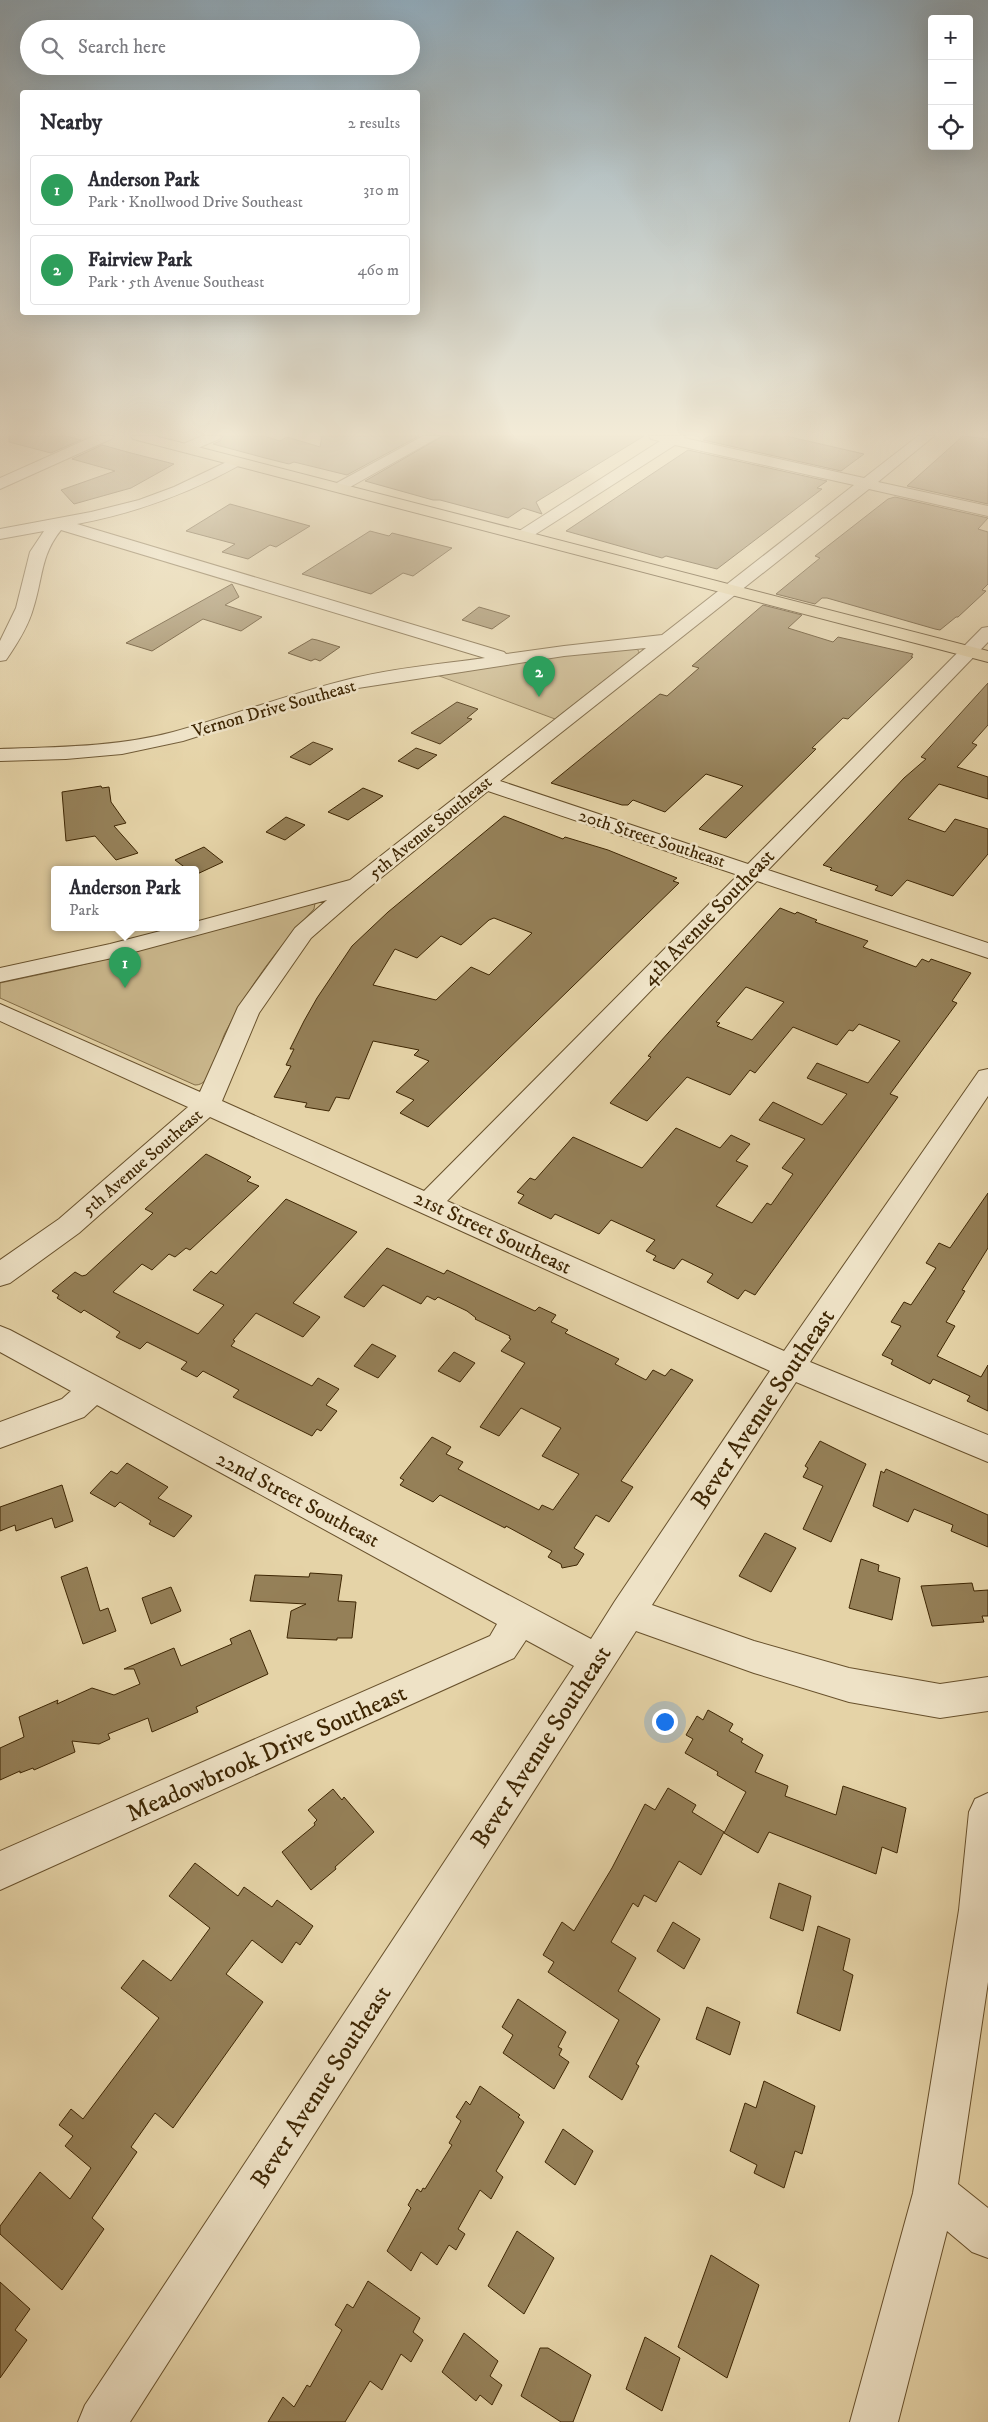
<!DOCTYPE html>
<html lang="en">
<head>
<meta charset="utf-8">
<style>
  body { margin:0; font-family:"IM FELL DW Pica",serif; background:#f7f7f7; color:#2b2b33 }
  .controls { position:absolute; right:15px; top:15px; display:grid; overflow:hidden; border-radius:5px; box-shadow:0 5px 20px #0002 }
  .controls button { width:45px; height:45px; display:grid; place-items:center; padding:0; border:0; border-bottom:1px solid #e1e1e2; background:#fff; color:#2b2b33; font:25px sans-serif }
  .you { position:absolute; left:664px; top:1721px; width:18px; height:18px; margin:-12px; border:4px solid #fff; border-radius:50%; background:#1a73e8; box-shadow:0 0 0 8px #1a73e833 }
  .badge { display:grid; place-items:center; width:32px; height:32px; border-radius:50%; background:#8f2418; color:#fff; font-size:16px; font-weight:700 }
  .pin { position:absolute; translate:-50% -41px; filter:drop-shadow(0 1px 2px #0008) }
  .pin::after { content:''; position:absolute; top:26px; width:18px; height:15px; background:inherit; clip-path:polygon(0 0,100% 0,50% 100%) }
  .popup { position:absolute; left:51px; top:866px; width:148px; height:65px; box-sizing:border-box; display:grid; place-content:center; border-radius:5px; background:#fff; filter:drop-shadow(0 1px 4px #0005); font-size:16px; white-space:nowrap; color:#7c7c81 }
  .popup b { font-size:19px; color:#2b2b33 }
  .popup::after { content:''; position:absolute; left:50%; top:100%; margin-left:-10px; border:10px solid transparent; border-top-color:#fff }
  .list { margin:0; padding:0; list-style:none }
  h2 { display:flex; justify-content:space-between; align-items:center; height:65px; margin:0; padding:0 20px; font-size:21px }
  h2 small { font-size:16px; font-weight:400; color:#7c7c81 }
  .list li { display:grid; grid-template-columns:32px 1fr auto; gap:15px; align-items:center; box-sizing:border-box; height:70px; margin:0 10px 10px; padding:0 10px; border:1px solid #e1e1e2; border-radius:5px }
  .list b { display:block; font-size:19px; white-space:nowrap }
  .list p { margin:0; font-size:16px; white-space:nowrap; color:#7c7c81 }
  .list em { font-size:16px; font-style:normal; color:#7c7c81 }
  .icon { flex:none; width:28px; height:28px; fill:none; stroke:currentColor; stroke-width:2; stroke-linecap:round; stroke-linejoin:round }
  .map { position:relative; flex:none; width:988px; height:2422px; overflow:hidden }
  .search { position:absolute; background:#fff; box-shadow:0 5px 20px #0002; left:20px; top:20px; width:400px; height:55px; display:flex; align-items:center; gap:12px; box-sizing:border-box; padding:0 18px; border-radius:28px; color:#7c7c81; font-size:19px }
  .panel { position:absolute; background:#fff; box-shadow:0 5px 20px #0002; left:20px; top:90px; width:400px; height:225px; border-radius:5px }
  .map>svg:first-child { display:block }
</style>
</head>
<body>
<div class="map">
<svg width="988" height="2422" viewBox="0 0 988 2422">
  <rect width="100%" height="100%" fill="#e5d3a7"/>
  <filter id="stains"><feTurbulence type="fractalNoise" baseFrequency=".004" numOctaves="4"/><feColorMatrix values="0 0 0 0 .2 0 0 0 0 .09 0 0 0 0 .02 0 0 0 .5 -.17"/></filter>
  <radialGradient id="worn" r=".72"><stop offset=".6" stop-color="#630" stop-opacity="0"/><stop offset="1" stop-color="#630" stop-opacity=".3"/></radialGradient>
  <path fill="#c9b68b" stroke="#846e47" d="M633,647L639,651L638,654L555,719L434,674L531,659Z
    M315,903L314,909C278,947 249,986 225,1033C218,1047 213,1086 195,1085L0,998V983L70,968Z"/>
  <path fill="#958058" stroke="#3e2603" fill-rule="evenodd" d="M9,436H67L81,440L51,453L9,442Z
    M223,436H264L280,441L287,437L320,447L322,436H419L347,475L294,462L289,464L265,458L213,444L220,441Z
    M443,436H644L536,502L542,514L523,508L508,518L440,500H433L365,481Z
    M709,436H786L864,454L841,471L703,440Z
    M963,436L988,439V504L907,486Z
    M102,445L131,453L174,464L131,488L74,504L61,490L115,471L72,459Z
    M688,450L827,481L817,488L822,489L717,569L666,556L662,558L566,531Z
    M895,497L988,518L978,529L988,532V584L982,590L986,591L958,617H956L940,630L935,629L827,598H822L815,604L776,594L820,558L815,556L888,499Z
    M230,504L310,526L276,547L270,545L248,559L222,552L235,544L186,531Z
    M370,531L389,536L392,533L452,548L413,576L403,573L371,594L302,574Z
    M232,584L239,597L225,605L262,617L241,631L203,619L152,651L126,643Z
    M763,605L802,615L788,628L833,642L838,637L913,654L911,657H913L848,719L843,718L812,748L816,749L726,838L699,829L743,786L706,774L665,812L633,800L628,805H622L551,783L660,694L667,696L699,668L692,666Z
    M479,607L510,616L492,629L462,620Z
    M312,639L317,640L340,647L320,661L315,659L311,661L288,653Z
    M988,683V725L972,743L977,745L957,767L988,777V799L939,784L908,819L945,832L955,819L988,829V854L953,896L907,880L892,896L875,890L878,886L830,870L832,868L823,865L904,778L926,759L921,757Z
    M457,702L478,709L467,718L472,719L440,744L411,733Z
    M313,742L333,749L310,765L290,757Z
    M416,748L437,755L418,769L398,761Z
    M101,786L102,788L109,787L111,802L126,823L114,826L138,853L116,860L95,836L66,841L62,792Z
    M363,788L383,796L348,820L328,812Z
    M504,816L563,839L565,837L608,850L677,878L673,881L679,883L428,1127L400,1113L414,1100L396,1092L429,1061L414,1055L419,1050L373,1041L349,1099L336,1097L329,1111L305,1107L307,1103L274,1097L291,1066L286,1065L294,1049H290L304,1021L317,998L352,946L388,912ZM494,918L532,933L489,975L471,967L436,1000L373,985L395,949L417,958L441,936L461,945L489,920Z
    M286,817L305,825L285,840L266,832Z
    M204,847L223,862L195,875V869H187L175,860Z
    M780,908L795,914L797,912L817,920L815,922L868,941L863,947L916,967L922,959L929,962L931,959L971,973L952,1001L957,1003L890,1094L898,1097L755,1295L745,1290L738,1299L707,1282L713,1274L682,1259L674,1269L653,1260L656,1256L646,1251L655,1240L611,1220L599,1234L555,1214L551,1219L518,1203L524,1195L517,1192L530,1178L535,1180L573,1137L642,1168L676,1128L720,1148L731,1135L750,1144L736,1161L748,1166L716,1206L752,1223L767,1203L771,1205L793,1174L782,1168L805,1139L759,1120L773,1102L822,1125L847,1094L807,1078L817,1063L868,1083L900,1041L859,1024L853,1031L849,1030L837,1045L793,1027L755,1073L750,1070L730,1095L687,1077L647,1121L610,1103L651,1057L648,1056L660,1042ZM746,987L784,1002L752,1040L717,1026L720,1023L716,1022Z
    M206,1154L251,1177L247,1181L259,1186L190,1250L186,1248L175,1257L169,1254L152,1270L142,1264L113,1292L198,1334L224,1305L193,1290L211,1271L216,1274L286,1199L357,1232L293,1303L320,1317L303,1337L256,1313L233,1340L235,1341L231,1346L312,1386L318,1378L339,1389L326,1405L337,1411L321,1431L317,1429L312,1436L233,1397L239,1390L203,1371L197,1377L181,1369L187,1362L147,1342L140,1349L116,1337L120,1332L84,1310L81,1313L57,1298L59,1295L52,1291L75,1272L82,1276L86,1275L149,1217L153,1213L145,1209Z
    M988,1193V1248L962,1290L965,1291L946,1322L955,1326L937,1356L981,1377L988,1365V1411L967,1401L970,1396L933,1379L930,1384L891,1364L893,1360L882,1355L901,1326L891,1322L904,1302L911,1305L936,1268L926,1263L939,1243L950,1248Z
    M387,1248L444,1274L447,1270L535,1311L539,1307L556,1315L551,1322L568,1330L565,1333L619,1359L615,1364L646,1380L653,1370L665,1376L671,1369L693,1380L621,1481L633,1487L609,1522L596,1515L574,1548L584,1554L577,1565L562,1568L561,1564L548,1557L552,1551L506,1526L505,1528L440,1495L433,1502L400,1485L404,1480L400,1478L432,1437L451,1447L446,1454L463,1462L458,1469L539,1510L542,1505L553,1510L579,1474L542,1456L561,1428L521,1408L499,1436L480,1427L525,1363L501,1351L511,1339L509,1338L510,1336L475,1319L476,1318L467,1311L438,1297L435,1300L427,1296L421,1304L383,1285L364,1307L344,1297Z
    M372,1344L396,1356L378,1378L354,1366Z
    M454,1352L475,1363L460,1382L438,1371Z
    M820,1441L866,1464L831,1542L803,1529L823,1486L803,1477L808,1468L805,1466Z
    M127,1463L168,1487L158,1498L192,1516L174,1537L149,1524L151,1521L120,1502L115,1507L90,1493L111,1471L117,1474Z
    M886,1469L988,1515V1547L951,1531L953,1525L914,1509L908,1522L873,1506L881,1471L884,1473Z
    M62,1485L73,1521L55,1528L52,1518L16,1531L15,1525L0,1531V1507Z
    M765,1533L796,1548L771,1592L739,1576Z
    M861,1559L879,1565L878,1571L900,1578L892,1620L849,1608Z
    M87,1567L100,1611L108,1608L116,1631L83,1644L61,1577Z
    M310,1573L342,1575L338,1601L356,1602L352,1638H337V1640L287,1638L291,1611L306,1604L250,1601L255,1575L309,1577Z
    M972,1583L974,1591L988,1590V1616H982L984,1622L932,1626L921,1586Z
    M171,1587L181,1611L151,1624L142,1598Z
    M250,1630L268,1674L196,1707L198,1712L152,1732L148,1718L108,1734L110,1739L99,1744L72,1741L75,1752L34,1770L33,1768L20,1773V1771L0,1780V1748L24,1737L19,1717L58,1700L57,1704L92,1688L114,1695L140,1684L134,1669H124L174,1648L181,1666L232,1644L230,1639Z
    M708,1710L733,1724L729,1731L743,1739L741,1742L763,1755L755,1772L788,1786L785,1796L836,1815L843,1786L906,1808L897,1853L882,1847L876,1874L769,1832L758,1853L724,1833L746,1792L717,1775L718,1772L685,1753L693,1739L686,1735L697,1716L703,1720Z
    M668,1788L696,1805L692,1812L724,1832L701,1875L679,1861L656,1902L644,1895L638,1907L633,1903L611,1942L636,1958L618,1991L660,2019L636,2064L639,2066L622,2100L589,2077L619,2020L548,1972L554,1962L543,1955L562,1922L574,1931L612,1868L645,1804L655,1810Z
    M333,1789L342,1800L344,1797L374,1832L335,1867L336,1869L311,1890L282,1852L315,1825L314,1823L317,1820L308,1810Z
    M195,1863L238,1896L244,1887L272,1907L277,1900L313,1926L300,1945L296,1942L282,1963L252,1940L226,1974L263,2002L173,2128L155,2113L131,2147L137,2152L92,2218L104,2229L62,2290L0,2234V2226L40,2172L70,2199L91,2168L65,2146L73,2136L59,2125L71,2109L83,2119L159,2018L121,1988L143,1960L171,1981L210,1928L169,1896Z
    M779,1883L811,1896L803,1931L770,1918Z
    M673,1922L700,1939L684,1969L657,1951Z
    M818,1926L850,1939L843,1970L853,1975L840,2031L797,2013Z
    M518,1999L566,2032L558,2047L562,2049L559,2055L569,2062L554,2089L503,2053L513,2035L502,2027Z
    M707,2007L740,2022L730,2055L696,2039Z
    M764,2081L815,2106L802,2154L795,2151L784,2188L754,2173L757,2165L730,2151L745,2103L756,2108Z
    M480,2086L520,2115L518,2117L524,2122L496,2171L503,2177L491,2199L480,2190L458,2229L465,2234L456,2250L449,2245L437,2265L421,2252L411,2271L387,2251L411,2208L408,2205L417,2189L421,2192L423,2188L425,2189L452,2145L449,2143L461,2121L456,2117L466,2101L470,2105Z
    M563,2129L593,2151L575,2185L545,2162Z
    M517,2231L554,2258L524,2314L488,2286Z
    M711,2255L759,2285L727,2378L678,2347Z
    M368,2281L420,2318L413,2332L423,2340L411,2362L401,2354L382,2390L370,2381L345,2422H268L283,2397L294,2407L307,2385L310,2387L342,2330L335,2325L347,2304L353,2308Z
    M0,2282L30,2309L15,2330L27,2340L0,2378Z
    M464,2333L498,2361L490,2376L502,2385L492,2405L480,2395L476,2401L442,2372Z
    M645,2337L680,2358L662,2411L626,2389Z
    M540,2348H548L591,2375L573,2422H561L521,2396Z"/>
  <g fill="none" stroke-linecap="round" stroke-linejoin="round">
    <g stroke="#68512c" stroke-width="2">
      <path id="minor" d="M94,436H113L111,439L0,489V478Z
        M202,436H221L219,439L191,451H181L179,448L181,445Z
        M423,436H441L343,491H333L330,488L333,485Z
        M649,436H685L684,438L864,478L918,436H934L878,482L988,506V516L869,489L500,781L748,864L982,628L988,627V642L768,870L988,943V958L757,881L447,1201L784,1351L979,1071L988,1069V1096L810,1362L988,1435V1462L796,1382L652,1605L754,1641L849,1668L940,1684L988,1677V1711L940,1718L849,1702L754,1673L636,1631L130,2422H78L85,2405L574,1666L526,1640L514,1658L0,1890V1851L490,1636L497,1624L97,1405L84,1417L0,1448V1422L62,1399L71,1391L0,1352V1326L10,1330L591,1639L615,1601L770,1371L210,1117L79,1233L10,1283L0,1286V1260L59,1219L188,1107L0,1021V1004L200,1092L238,1007L295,928L327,900L112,958L0,982V968L110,944L176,927H195V922L350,880L646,648L564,656L358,688L306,702L183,741L122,754L66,759L0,761V749C58,747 116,747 173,732C234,715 292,693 354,678C396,668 441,664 485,658L61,530C40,556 43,579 33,609C28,627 17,644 6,660L0,661V641L16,608L30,552L44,531L0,539V529L91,512L139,500L174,487L235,458L242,462L240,465C188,494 135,513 77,524L504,652L506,654L564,646L662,635L854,485L675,445L528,539H516L514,536L516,533L660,441L651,439ZM488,791L738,875L424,1191L222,1101L259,1013L311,938L366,890Z
        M988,1793V1982L958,2184L988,2208V2258L972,2252L947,2231L898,2422H850L913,2193L959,1910L969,1812L975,1799Z"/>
    </g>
    <g stroke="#3e2603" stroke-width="2">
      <path id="major" d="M131,436H155L988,651V662L133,439Z"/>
    </g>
    <use href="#minor" fill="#eee2c6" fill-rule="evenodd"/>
    <use href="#major" fill="#e5d3a7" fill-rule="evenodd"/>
  </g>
  <linearGradient id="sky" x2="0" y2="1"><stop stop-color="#90a9b8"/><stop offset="0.56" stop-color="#f3ebd7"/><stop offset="1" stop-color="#f3ebd7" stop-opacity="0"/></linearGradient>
  <rect width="988" height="775" fill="url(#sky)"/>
  <g text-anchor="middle" stroke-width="5" stroke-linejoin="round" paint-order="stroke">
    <g font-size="18" fill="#3e2603" stroke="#eee2c6">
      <text transform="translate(274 708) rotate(-16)" y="6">Vernon Drive Southeast</text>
      <text transform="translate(430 827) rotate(-39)" y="6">5th Avenue Southeast</text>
      <text transform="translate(652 838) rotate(18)" y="6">20th Street Southeast</text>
      <text transform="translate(142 1162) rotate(-41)" y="6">5th Avenue Southeast</text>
    </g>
    <g font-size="21" fill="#3e2603" stroke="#eee2c6">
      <text transform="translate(708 917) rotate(-46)" y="7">4th Avenue Southeast</text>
      <text transform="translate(493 1232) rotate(25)" y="7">21st Street Southeast</text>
      <text transform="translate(298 1499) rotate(28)" y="7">22nd Street Southeast</text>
    </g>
    <g font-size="25" fill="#3e2603" stroke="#eee2c6">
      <text transform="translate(762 1408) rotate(-56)" y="9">Bever Avenue Southeast</text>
      <text transform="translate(540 1746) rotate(-57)" y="9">Bever Avenue Southeast</text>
      <text transform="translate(266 1752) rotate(-24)" y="9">Meadowbrook Drive Southeast</text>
      <text transform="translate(320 2086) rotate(-57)" y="9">Bever Avenue Southeast</text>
    </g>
  </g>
  <rect width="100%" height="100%" filter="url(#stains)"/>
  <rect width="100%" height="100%" fill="url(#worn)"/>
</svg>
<div class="controls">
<button>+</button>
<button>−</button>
<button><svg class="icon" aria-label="locate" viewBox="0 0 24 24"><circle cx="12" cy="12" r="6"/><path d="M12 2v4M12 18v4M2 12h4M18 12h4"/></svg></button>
</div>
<div class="you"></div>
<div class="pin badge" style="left:125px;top:988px;background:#2e9e5b">1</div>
<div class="popup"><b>Anderson Park</b>Park</div>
<div class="pin badge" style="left:539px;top:697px;background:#2e9e5b">2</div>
<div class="search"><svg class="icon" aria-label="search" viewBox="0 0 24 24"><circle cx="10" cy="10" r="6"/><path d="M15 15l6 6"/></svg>Search here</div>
<section class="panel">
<h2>Nearby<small>2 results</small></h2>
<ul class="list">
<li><span class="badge" style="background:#2e9e5b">1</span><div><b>Anderson Park</b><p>Park · Knollwood Drive Southeast</p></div><em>310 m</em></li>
<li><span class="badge" style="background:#2e9e5b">2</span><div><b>Fairview Park</b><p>Park · 5th Avenue Southeast</p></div><em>460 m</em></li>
</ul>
</section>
</div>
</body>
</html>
